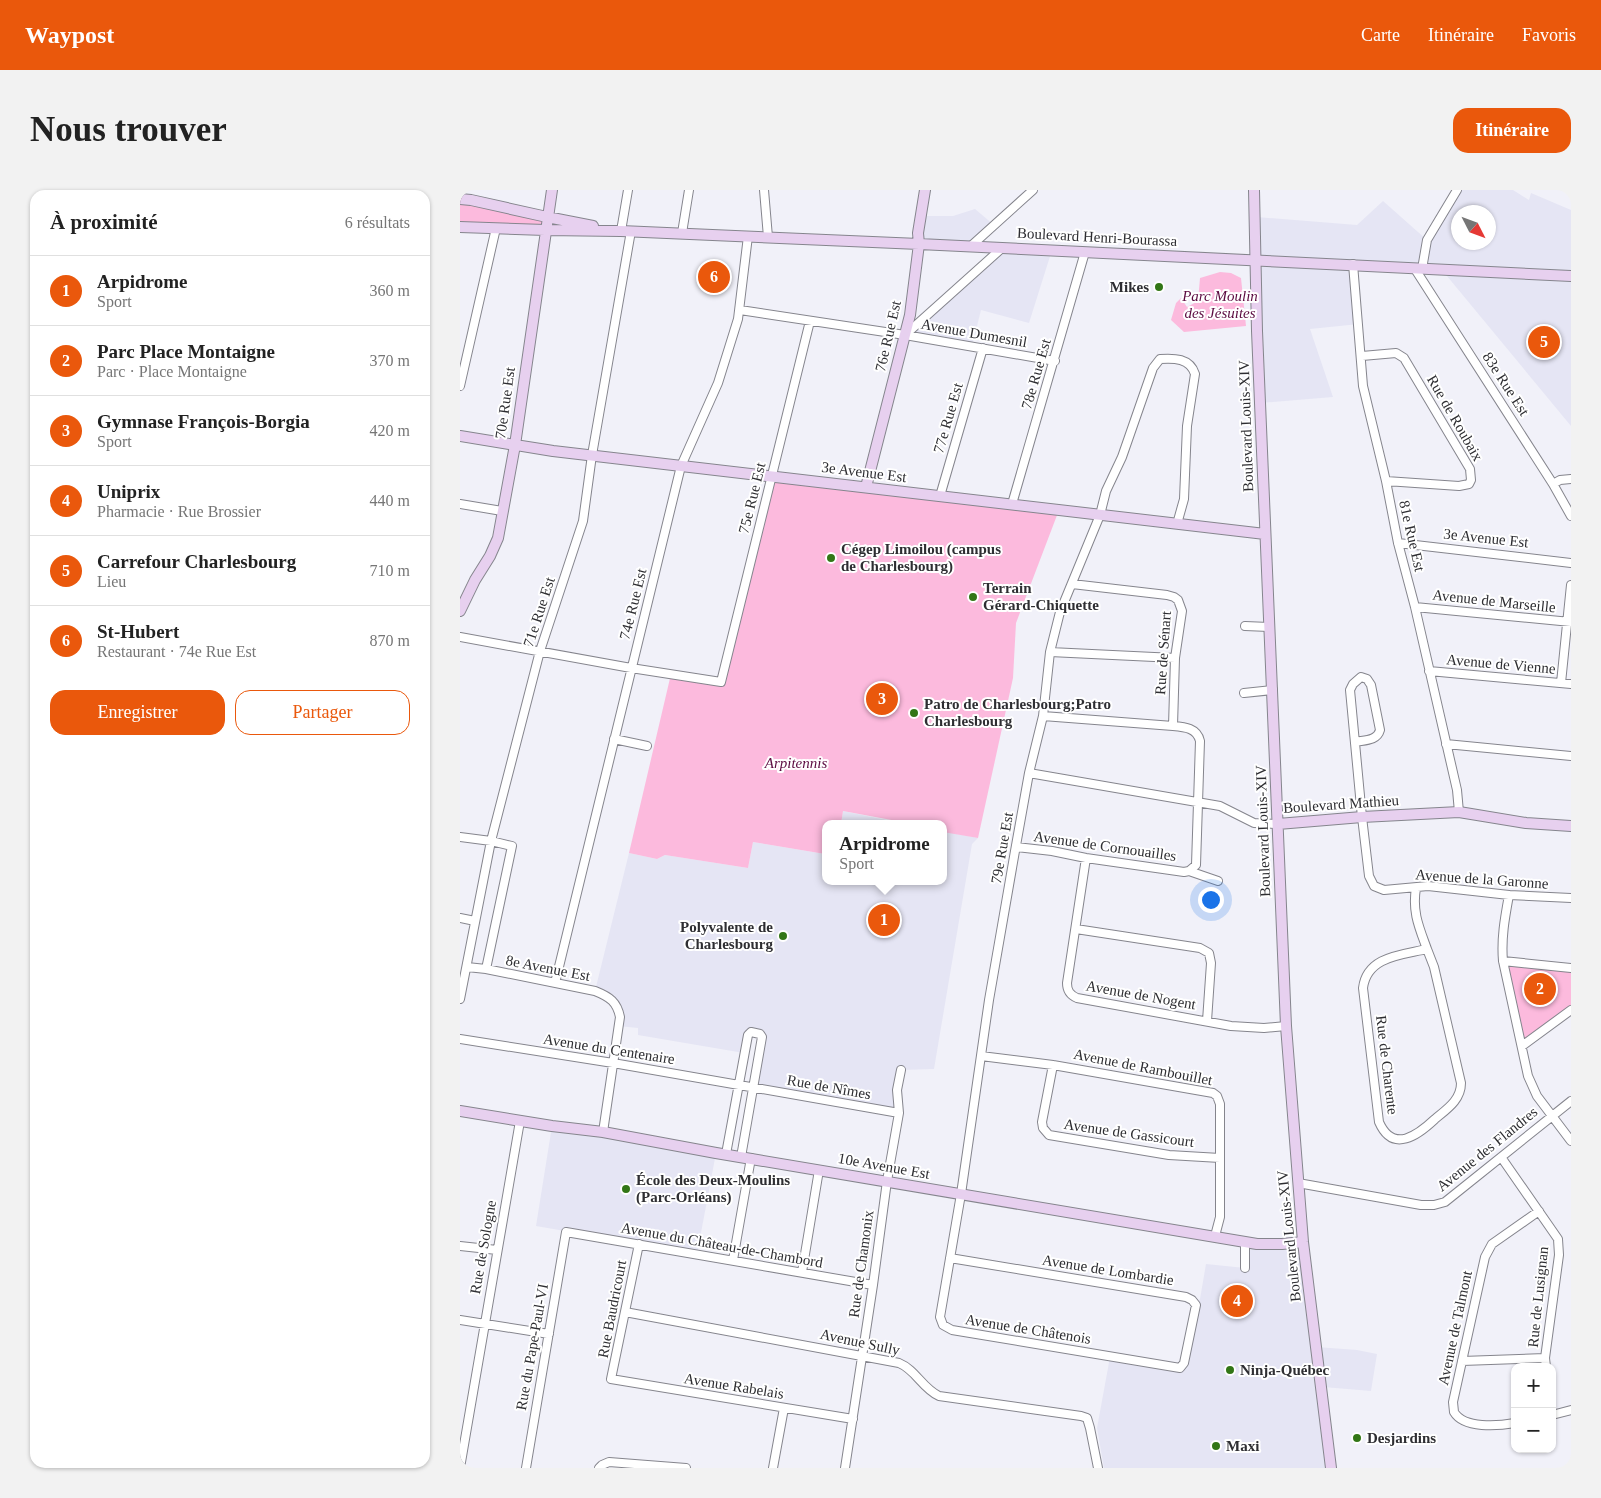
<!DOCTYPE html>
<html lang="fr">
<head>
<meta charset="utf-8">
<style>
  body { margin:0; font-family:Georgia,serif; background:#f2f2f2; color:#222 }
  .controls { position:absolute; right:15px; bottom:15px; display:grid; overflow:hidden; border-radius:10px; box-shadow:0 1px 4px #0004 }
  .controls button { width:45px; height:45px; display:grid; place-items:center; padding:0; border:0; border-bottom:1px solid #e0e0e0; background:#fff; color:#222; font:25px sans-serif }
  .compass { position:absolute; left:991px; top:15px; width:45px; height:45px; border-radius:50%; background:#fff; box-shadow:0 1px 4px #0004; rotate:132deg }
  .you { position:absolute; left:750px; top:709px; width:18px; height:18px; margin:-12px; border:4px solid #fff; border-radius:50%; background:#1a73e8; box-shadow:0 0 0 8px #1a73e833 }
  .badge { display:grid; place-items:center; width:32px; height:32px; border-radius:50%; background:#ea580c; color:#fff; font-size:16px; font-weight:700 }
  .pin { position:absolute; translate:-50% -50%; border:2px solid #fff; box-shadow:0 1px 5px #0006 }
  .popup { position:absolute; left:362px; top:630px; width:125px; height:65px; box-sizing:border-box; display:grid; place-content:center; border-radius:10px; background:#fff; filter:drop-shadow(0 1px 4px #0005); font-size:16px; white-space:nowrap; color:#767676 }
  .popup b { font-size:19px; color:#222 }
  .popup::after { content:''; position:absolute; left:50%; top:100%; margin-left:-10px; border:10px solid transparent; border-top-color:#fff }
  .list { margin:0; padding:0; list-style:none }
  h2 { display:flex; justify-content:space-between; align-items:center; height:65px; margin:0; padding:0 20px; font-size:21px }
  h2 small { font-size:16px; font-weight:400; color:#767676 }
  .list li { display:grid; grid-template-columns:32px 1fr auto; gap:15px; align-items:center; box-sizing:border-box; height:70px; padding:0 20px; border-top:1px solid #e0e0e0 }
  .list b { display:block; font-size:19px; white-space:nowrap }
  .list p { margin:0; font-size:16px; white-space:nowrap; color:#767676 }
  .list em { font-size:16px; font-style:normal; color:#767676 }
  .actions { display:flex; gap:10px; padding:15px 20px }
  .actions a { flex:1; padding:11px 0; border:1px solid #ea580c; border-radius:15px; text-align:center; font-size:18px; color:#ea580c }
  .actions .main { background:#ea580c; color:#fff }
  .map { position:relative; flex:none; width:1111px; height:1278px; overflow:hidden; border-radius:15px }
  header { display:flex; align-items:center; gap:30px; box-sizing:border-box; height:70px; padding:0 25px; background:#ea580c; color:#fff }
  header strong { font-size:24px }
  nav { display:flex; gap:28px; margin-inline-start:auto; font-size:18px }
  .intro { display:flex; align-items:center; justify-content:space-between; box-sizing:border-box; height:120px; padding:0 30px }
  h1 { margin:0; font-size:35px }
  .button { padding:12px 22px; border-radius:15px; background:#ea580c; color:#fff; font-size:18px; font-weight:700 }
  main { display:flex; gap:30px; padding:0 30px }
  aside { flex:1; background:#fff; border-radius:15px; box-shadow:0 1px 4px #0004 }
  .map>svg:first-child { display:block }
</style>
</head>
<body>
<header>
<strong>Waypost</strong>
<nav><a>Carte</a><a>Itinéraire</a><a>Favoris</a></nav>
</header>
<div class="intro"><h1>Nous trouver</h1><a class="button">Itinéraire</a></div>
<main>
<aside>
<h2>À proximité<small>6 résultats</small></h2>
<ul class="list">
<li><span class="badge">1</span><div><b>Arpidrome</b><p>Sport</p></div><em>360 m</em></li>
<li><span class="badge">2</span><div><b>Parc Place Montaigne</b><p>Parc · Place Montaigne</p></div><em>370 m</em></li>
<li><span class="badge">3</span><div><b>Gymnase François-Borgia</b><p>Sport</p></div><em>420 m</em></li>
<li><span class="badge">4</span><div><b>Uniprix</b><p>Pharmacie · Rue Brossier</p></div><em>440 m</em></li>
<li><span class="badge">5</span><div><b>Carrefour Charlesbourg</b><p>Lieu</p></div><em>710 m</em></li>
<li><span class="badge">6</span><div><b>St-Hubert</b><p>Restaurant · 74e Rue Est</p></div><em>870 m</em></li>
</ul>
<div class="actions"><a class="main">Enregistrer</a><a>Partager</a></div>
</aside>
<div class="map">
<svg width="1111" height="1278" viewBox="0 0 1111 1278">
  <rect width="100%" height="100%" fill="#f1f1f9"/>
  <path fill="#e5e5f4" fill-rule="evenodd" d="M997,0H1053L1069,10L1071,3L1111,20V236L982,80L893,74L899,134L850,139L873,207L800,213L796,27L897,35L923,11L967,50ZM998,22H1028V52H998Z
    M515,19L534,35L511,56L459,54L461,26H493Z
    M542,58L592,60L569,133L521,120L512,156L445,145Z
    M383,621L446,634H381Z
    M483,641L518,648L512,654L474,879L441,880L439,923L294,897L302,847L291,842L284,863L178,845V838L158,836V816L135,801L169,663L197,669L205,665L288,678L293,652L365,664V691H483Z
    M92,936L256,963L237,1064L76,1036Z
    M785,1052H843L857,1157L897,1160L917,1164L911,1201L863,1197L871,1278H644L637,1238L650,1167L720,1178L736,1115L740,1109L746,1074L785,1078Z"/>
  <path fill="#fcbadd" d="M0,7L87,27L85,40L0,37Z
    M760,82L771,83L781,88L786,136L724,142L711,130L716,113L721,108L727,117L738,111L740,88Z
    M312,286L599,320L556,433L553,488L518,648L483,642V634H453L383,621L381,634H365V664L293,652L288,678L205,665L197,669L169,663L211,484L261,492Z
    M1043,771L1111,778V820L1062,856Z"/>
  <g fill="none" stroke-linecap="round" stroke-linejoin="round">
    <g stroke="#85858d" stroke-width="10">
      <path id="street" d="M304,0L308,47
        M161,41L168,0
        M222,43L229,0
        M511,56L573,0
        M893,74L903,196L926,291L938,353L955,417L997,600L999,622
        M955,79L1093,294L1111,326
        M962,79L967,50L997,0
        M280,120L445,145L595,171
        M445,145L542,58
        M902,166L936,163L944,168L1010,279L1011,290L1009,294L999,296L926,291
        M0,196L36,38
        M1093,294L1100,290L1111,289
        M480,306L523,158
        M0,314L42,321
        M552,314L625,62
        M938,353L1111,373
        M612,394L707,405L714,407L718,410L722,421L715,468L713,536
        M955,417L1111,432
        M785,436L809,437
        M0,447L171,478L261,492L350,131
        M590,462L715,468
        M969,481L1111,494
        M1101,493L1111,395
        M784,503L813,500
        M154,549L187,556
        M895,552C905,550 917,551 920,540L911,495L907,489L901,487L893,494L890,500L902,627L909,686L914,696L924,700L968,696L1049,705L1111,708
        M986,554L1111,566
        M569,583L760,616L794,633L818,634
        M0,647L31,651L52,656L26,779
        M556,657L592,661L626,668L724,682L729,681L736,675L740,551C737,538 725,537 713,536L583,526
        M626,668L607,793C607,801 610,805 617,808L771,836L804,838L826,836
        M729,681L758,691
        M956,698C952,722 959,737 967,759C942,765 907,766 903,798L919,932C933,964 958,945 975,929C987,919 1001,910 1001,893L974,777L967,759
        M1049,705C1045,727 1041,748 1043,771L1068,886L1077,906L1111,951
        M0,728L15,731
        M616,739L740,758L749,763L751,773L747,831
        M1043,771L1111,778
        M7,777L26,779L135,801C150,807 157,812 160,827L143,942
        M95,793L221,276L258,193L278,129L288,46
        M0,809L31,651L80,461L123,331L132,265L171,41
        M0,849L153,873L439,923
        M1062,856L1111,820
        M521,866L593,875L753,903L757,906L760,914V1027L755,1046
        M593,875L582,932L583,938L589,945L709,965L760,968
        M266,964L288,845L291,842L300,844L302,847L281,967
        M1041,967L1098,1049L1099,1065L1085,1168L1086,1177
        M838,993L961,1015H974L985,1012L1111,911
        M179,1054L151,1189L393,1229
        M0,1056L37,1060
        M490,1068L726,1107L732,1110L736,1115L724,1173L720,1178L492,1140L483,1135L480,1127L501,1004L529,810L555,661L569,583L583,526L590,462L600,422L640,325L646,301L662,267L693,178L700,169C714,168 730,168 735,184L727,236L724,309L717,334
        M273,1070L291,968
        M785,1078V1052
        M342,1082L359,980
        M165,1122L439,1173C456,1180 462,1198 479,1206L621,1226L627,1228L630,1238L638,1278
        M0,1130L89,1144
        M1002,1171L1085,1168
        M1092,1225L1111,1220
        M1055,1233C1038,1236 1004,1239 994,1222L993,1212L1025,1067L1032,1054L1079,1021
        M0,1278L60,931
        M66,1278L106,1042L413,1095
        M139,1278L142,1275L149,1272L226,1278
        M313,1278L324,1218
        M385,1278L413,1095L427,991L439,923L437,900L441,880"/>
    </g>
    <g stroke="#85858d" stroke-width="12">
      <path id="secondary" d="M794,0L797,141L826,836L843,1052L871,1278
        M0,9L11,10L87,27L133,36
        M0,37L85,40L161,41L459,54L1111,86
        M0,246L93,261L805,344
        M406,297L450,125L459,54L458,43L465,0
        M0,421L15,390L30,366L38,348L55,255L92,0
        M818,634L902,627L999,622L1066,633L1111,636
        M0,921L92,936L143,942L256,963L797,1054H822L843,1052"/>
    </g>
    <use href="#street" stroke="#fff" stroke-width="8"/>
    <use href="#secondary" stroke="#e7d0ef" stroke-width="10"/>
  </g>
  <g fill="#327616" stroke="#fff" stroke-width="2">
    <circle cx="699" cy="97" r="5"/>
    <circle cx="371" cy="368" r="5"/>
    <circle cx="513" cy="407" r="5"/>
    <circle cx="454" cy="523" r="5"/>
    <circle cx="323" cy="746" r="5"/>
    <circle cx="166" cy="999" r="5"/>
    <circle cx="770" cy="1180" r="5"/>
    <circle cx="897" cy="1248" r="5"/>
    <circle cx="756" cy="1256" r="5"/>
  </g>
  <g text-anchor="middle" stroke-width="4" stroke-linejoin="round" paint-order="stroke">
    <g font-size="15" fill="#2e2e32" stroke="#fff">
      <text transform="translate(637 47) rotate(3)" y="5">Boulevard Henri-Bourassa</text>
      <text transform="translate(514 143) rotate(10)" y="5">Avenue Dumesnil</text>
      <text transform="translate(428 146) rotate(-77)" y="5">76e Rue Est</text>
      <text transform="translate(576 184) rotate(-74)" y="5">78e Rue Est</text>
      <text transform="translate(1046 194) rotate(57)" y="5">83e Rue Est</text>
      <text transform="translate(45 213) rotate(-82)" y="5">70e Rue Est</text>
      <text transform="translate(488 228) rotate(-74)" y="5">77e Rue Est</text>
      <text transform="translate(995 228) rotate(60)" y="5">Rue de Roubaix</text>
      <text transform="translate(786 236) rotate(-92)" y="5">Boulevard Louis-XIV</text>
      <text transform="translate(404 282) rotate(7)" y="5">3e Avenue Est</text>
      <text transform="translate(292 308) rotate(-76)" y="5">75e Rue Est</text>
      <text transform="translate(952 346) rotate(77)" y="5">81e Rue Est</text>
      <text transform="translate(1026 348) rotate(6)" y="5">3e Avenue Est</text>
      <text transform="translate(1034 411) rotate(6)" y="5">Avenue de Marseille</text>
      <text transform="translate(173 414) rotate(-76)" y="5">74e Rue Est</text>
      <text transform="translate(79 422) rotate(-72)" y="5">71e Rue Est</text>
      <text transform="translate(703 463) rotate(-86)" y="5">Rue de Sénart</text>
      <text transform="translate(1041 474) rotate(5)" y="5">Avenue de Vienne</text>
      <text transform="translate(881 614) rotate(-4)" y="5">Boulevard Mathieu</text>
      <text transform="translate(803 641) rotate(-92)" y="5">Boulevard Louis-XIV</text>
      <text transform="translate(645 656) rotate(8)" y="5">Avenue de Cornouailles</text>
      <text transform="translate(542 658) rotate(-80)" y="5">79e Rue Est</text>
      <text transform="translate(1022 689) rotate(4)" y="5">Avenue de la Garonne</text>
      <text transform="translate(88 778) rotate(11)" y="5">8e Avenue Est</text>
      <text transform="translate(681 805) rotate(10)" y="5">Avenue de Nogent</text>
      <text transform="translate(149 859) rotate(9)" y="5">Avenue du Centenaire</text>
      <text transform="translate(927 875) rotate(83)" y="5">Rue de Charente</text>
      <text transform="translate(683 877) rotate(11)" y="5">Avenue de Rambouillet</text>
      <text transform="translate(369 897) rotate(10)" y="5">Rue de Nîmes</text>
      <text transform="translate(669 943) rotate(8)" y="5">Avenue de Gassicourt</text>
      <text transform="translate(1027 959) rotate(-39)" y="5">Avenue des Flandres</text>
      <text transform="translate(424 976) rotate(10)" y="5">10e Avenue Est</text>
      <text transform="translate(829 1046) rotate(-96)" y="5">Boulevard Louis-XIV</text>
      <text transform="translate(262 1055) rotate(10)" y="5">Avenue du Château-de-Chambord</text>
      <text transform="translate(23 1057) rotate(-80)" y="5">Rue de Sologne</text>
      <text transform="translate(401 1074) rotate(-82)" y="5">Rue de Chamonix</text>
      <text transform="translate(648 1080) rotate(9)" y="5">Avenue de Lombardie</text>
      <text transform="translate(1078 1107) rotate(-84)" y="5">Rue de Lusignan</text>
      <text transform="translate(152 1119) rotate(-79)" y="5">Rue Baudricourt</text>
      <text transform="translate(995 1138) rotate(-78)" y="5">Avenue de Talmont</text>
      <text transform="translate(568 1139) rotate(9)" y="5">Avenue de Châtenois</text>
      <text transform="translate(400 1152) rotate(12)" y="5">Avenue Sully</text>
      <text transform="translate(72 1157) rotate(-80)" y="5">Rue du Pape-Paul-VI</text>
      <text transform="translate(274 1196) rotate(9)" y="5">Avenue Rabelais</text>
    </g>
    <g font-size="15" font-weight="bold" fill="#2e2e32" stroke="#fff" text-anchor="start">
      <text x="689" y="102" text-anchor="end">Mikes</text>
      <text x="381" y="364">Cégep Limoilou (campus<tspan x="381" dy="17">de Charlesbourg)</tspan></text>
      <text x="523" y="403">Terrain<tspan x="523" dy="17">Gérard-Chiquette</tspan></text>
      <text x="464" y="519">Patro de Charlesbourg;Patro<tspan x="464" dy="17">Charlesbourg</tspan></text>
      <text x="313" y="742" text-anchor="end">Polyvalente de<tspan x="313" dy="17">Charlesbourg</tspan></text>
      <text x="176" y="995">École des Deux-Moulins<tspan x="176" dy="17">(Parc-Orléans)</tspan></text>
      <text x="780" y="1185">Ninja-Québec</text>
      <text x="907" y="1253">Desjardins</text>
      <text x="766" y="1261">Maxi</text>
    </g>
    <g font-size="15" font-style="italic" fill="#5c0b41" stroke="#fff">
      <text x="760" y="111">Parc Moulin<tspan x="760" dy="17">des Jésuites</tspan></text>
      <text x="336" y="578">Arpitennis</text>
    </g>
  </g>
</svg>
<div class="controls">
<button>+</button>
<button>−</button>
</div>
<svg class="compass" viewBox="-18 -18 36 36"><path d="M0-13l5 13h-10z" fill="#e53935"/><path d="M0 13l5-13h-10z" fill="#767676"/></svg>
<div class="you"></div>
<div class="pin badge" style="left:424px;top:730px">1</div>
<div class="popup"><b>Arpidrome</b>Sport</div>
<div class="pin badge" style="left:1080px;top:799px">2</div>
<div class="pin badge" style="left:422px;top:509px">3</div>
<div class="pin badge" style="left:777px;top:1111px">4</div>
<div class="pin badge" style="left:1084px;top:152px">5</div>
<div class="pin badge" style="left:254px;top:87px">6</div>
</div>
</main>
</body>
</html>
